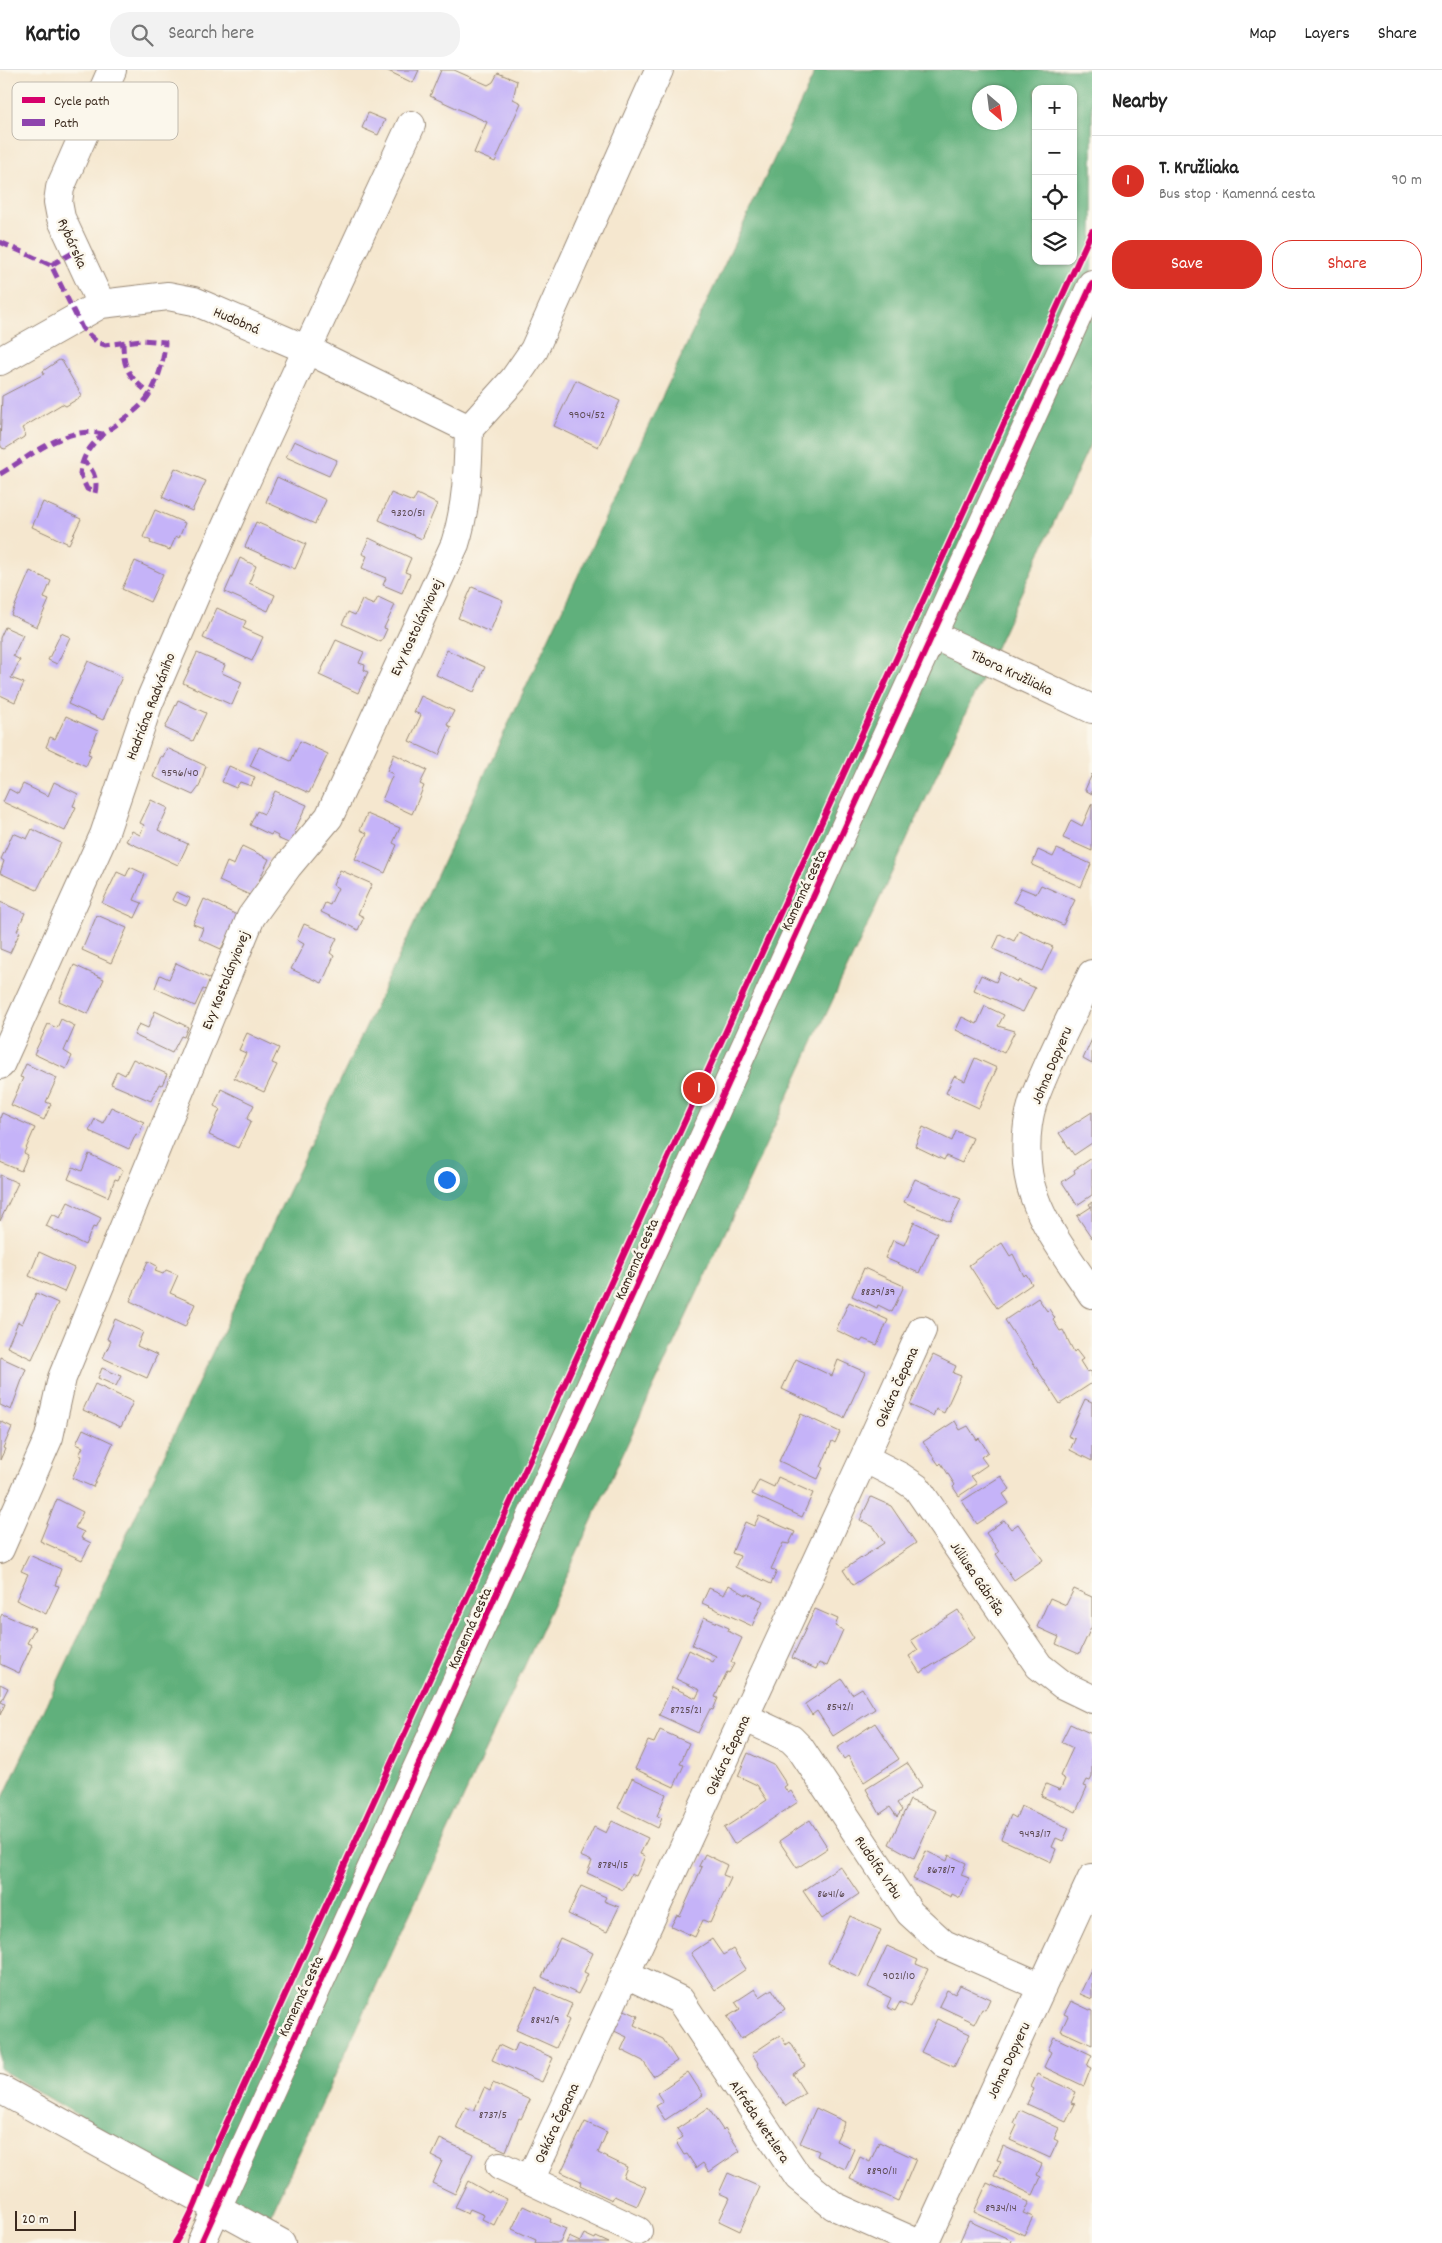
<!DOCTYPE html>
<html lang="en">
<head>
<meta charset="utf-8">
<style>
  body { margin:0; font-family:Dekko,sans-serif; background:#f2f2f2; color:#222 }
  .controls { position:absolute; right:15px; top:15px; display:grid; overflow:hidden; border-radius:10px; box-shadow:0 1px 4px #0004 }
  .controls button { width:45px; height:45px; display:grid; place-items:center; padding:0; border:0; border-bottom:1px solid #e0e0e0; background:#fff; color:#222; font:25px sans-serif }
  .compass { position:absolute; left:972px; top:15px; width:45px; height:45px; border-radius:50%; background:#fff; box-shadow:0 1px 4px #0004; rotate:152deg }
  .scale { position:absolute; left:15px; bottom:12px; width:61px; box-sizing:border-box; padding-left:5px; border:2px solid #3b2a1e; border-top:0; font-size:14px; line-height:18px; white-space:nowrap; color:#3b2a1e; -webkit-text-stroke:4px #fbf7ec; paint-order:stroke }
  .you { position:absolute; left:446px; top:1109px; width:18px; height:18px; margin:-12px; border:4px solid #fff; border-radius:50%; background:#1a73e8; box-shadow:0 0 0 8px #1a73e833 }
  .badge { display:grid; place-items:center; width:32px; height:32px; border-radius:50%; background:#d93025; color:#fff; font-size:16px; font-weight:700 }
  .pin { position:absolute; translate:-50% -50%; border:2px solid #fff; box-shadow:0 1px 5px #0006 }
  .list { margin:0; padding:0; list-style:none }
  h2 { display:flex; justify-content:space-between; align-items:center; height:65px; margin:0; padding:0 20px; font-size:21px }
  h2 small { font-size:16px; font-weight:400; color:#767676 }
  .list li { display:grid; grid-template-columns:32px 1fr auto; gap:15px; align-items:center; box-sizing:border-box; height:90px; padding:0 20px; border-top:1px solid #e0e0e0 }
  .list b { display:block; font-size:19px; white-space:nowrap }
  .list p { margin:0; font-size:16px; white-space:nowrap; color:#767676 }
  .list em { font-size:16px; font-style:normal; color:#767676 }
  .actions { display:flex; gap:10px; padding:15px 20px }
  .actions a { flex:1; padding:11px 0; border:1px solid #d93025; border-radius:20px; text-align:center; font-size:18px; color:#d93025 }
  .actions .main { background:#d93025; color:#fff }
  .icon { flex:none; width:28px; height:28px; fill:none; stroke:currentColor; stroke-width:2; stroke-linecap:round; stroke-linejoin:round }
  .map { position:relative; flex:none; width:1092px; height:2173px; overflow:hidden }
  header { display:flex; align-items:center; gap:30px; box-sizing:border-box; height:70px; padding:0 25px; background:#fff; border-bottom:1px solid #e0e0e0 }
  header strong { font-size:24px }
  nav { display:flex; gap:28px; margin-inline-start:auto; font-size:18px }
  .search { width:350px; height:45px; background:#f2f2f2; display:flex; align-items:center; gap:12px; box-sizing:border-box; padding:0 18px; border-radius:20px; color:#767676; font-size:19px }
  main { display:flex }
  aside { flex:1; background:#fff }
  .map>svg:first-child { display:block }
</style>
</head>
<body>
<header>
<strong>Kartio</strong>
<div class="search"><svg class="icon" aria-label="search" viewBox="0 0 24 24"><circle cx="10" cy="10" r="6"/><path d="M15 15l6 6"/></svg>Search here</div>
<nav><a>Map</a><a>Layers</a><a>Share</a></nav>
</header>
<main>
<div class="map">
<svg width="1092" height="2173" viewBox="0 0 1092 2173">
  <rect width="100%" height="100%" fill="#fbf7ec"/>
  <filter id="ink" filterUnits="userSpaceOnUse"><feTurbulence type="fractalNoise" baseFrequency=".02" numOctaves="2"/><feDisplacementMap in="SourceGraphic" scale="10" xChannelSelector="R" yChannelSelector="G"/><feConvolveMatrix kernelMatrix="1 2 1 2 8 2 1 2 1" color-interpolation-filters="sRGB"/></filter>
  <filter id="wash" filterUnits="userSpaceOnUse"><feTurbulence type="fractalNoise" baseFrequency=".0096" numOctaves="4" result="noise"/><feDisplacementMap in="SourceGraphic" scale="20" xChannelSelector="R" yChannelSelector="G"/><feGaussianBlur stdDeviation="1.12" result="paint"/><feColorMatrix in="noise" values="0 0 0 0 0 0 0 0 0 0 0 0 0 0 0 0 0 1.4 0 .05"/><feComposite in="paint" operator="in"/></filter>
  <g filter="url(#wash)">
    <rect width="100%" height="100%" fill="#f5e7cf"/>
    <path fill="#60b07b" stroke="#4e6d4c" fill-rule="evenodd" d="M816,0H1092V370L268,2150L216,2127L0,1999V1734ZM1036,19H1073V191H1036ZM979,22H1009V52H979Z"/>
    <g id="blocks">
      <path fill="#c5b3f8" d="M386,0H419L413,13Z
        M441,0H454L488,15L493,12L498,3L517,11L513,29L521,33L495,92L474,83L487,52L430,26Z
        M368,43L385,50L378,65L362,58Z
        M59,290L62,291L82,326L66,336L62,334L22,358L25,364L24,367L5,379L2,378L0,374L2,326L44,304L43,301Z
        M576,310L620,331L598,377L554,356Z
        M294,371L337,390L329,406L286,387Z
        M175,398L206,411L192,441L162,427Z
        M277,407L326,430L315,454L266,432Z
        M391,423L413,432L417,424L437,434L422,469L379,450Z
        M43,432L81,449L69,474L32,457Z
        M155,440L185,453L179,468L176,466L170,480L150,473L151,471L143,467Z
        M256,452L306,474L295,499L245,477Z
        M369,468L411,488L405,502L410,504L402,523L383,515L386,508L362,498L367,486L362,484Z
        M240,488L256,496L249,513L275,525L268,541L225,522Z
        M135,491L163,504L150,532L122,519Z
        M30,501L51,511L44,528L49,530L37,557L11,545Z
        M472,517L503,530L490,562L458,548Z
        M378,527L395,535L384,558L387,559L381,572L342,554L348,542L355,545L362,530L374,535Z
        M217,538L246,551L243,558L263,567L252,591L203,568Z
        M5,557L23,565L13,586L20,590L11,608L24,613L15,632L0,625V568Z
        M61,563L70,567L57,594L48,590Z
        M336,570L364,582L359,593L365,595L364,600L368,602L358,623L319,605Z
        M447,580L485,597L474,622L436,605Z
        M197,583L225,595L222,603L242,612L232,635L183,613Z
        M88,591L122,607L103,650L68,634Z
        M421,626L454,641L447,655L451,657L439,685L409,671L421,645L414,642Z
        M178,630L206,643L193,671L165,658Z
        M66,646L98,661L88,684L91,685L86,696L46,677L50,667L55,669Z
        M300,671L328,684L309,723L250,696L259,677L291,691Z
        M167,678L206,696L199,717L193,725L153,707L161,686L163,687Z
        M394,684L427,700L420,714L424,716L412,744L382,730L393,704L387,701Z
        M229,696L255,707L251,716L240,712L236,718L222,712Z
        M1092,704V724L1085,720Z
        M54,712L78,724L73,736L76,737L65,761L3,732L9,719L18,724L23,714L48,726Z
        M275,721L307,735L294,762L300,765L295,776L277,768L278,766L272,763L271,765L250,755L257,741L264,744Z
        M151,730L168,738L158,760L188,774L178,795L126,771L132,761L140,765L144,755L140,753Z
        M1092,733V781L1063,768L1071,750L1082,756Z
        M367,744L400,758L393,773L397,775L385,803L355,789L367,763L360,760Z
        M32,759L61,773L37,820L0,803L4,791L1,789L13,763L27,769Z
        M242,776L269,789L252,826L219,811L227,792L234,795Z
        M1057,779L1091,794L1081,817L1032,795L1038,780L1053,787Z
        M130,797L145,804L134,830L142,833L135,848L102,833L117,802L126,806Z
        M340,800L372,814L358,844L364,847L358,860L321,842L325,833L330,835L338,818L333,815Z
        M1041,815L1075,830L1063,855L1014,832L1021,818L1036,824Z
        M176,822L190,828L186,836L172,830Z
        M204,829L239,846L221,879L199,869L203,858L193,854Z
        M0,832L25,843L17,861L20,862L10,883L0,879Z
        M97,845L127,858L111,893L82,880Z
        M304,854L337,868L330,883L334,886L322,913L291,899L304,874L297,870Z
        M1019,861L1053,877L1042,901L993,879L1000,864L1014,871Z
        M176,893L211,909L206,920L203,919L195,936L155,918L160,905L169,909Z
        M74,895L104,909L88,944L59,931Z
        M1000,902L1017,912L1018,910L1035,918L1023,942L974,920L981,905L996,912Z
        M985,936L1004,945L998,956L1015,961L1004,983L956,960L962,947L977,954Z
        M155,941L188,957L184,967L181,966L172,983L134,965L139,954L148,958Z
        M61,949L75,956L64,981L72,986L66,999L34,984L48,954L57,958Z
        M247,963L279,978L272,993L277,995L264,1022L234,1008L246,983L239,980Z
        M1092,969V994L1083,989Z
        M975,988L997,998L979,1038L946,1023L954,1006L965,1011Z
        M133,989L167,1004L162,1015L159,1014L151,1031L111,1014L117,1001L125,1005Z
        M26,994L57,1008L46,1032L51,1034L44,1050L11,1035L23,1008L20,1007Z
        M221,1019L254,1035L247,1049L251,1051L238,1078L209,1065L220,1039L214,1036Z
        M111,1037L144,1052L139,1065L136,1064L129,1079L89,1061L95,1049L103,1053Z
        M1092,1042V1073L1074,1085L1059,1063Z
        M2,1043L35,1058L24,1083L28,1085L21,1101L0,1092V1048Z
        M923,1057L952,1071L956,1061L973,1068L962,1093L946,1086L944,1090L915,1076Z
        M89,1084L123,1100L118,1110L115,1109L108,1127L68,1109L73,1097L82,1101Z
        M1092,1088V1125L1077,1135L1062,1112L1075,1103L1074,1100Z
        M0,1105L18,1113L0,1151Z
        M915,1109L961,1129L950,1152L904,1132Z
        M68,1132L101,1148L96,1158L93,1157L85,1175L46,1156L52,1144L60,1148Z
        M1092,1132V1168L1077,1146L1091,1137L1089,1134Z
        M914,1152L937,1163L919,1203L885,1188L893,1170L904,1175Z
        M1002,1173L1010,1186L1013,1184L1024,1206L1026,1204L1032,1214L997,1238L969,1195Z
        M39,1182L74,1198L64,1222L29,1206Z
        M148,1191L157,1196L155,1201L163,1204L166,1200L178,1205L170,1223L195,1234L185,1257L130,1231Z
        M864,1198L904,1216L892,1242L878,1235L877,1238L852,1226Z
        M36,1223L58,1233L32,1289L7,1277L18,1252L22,1254Z
        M1038,1228L1047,1241L1049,1239L1055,1248L1053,1250L1060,1261L1063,1260L1074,1282L1076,1280L1083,1289L1080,1291L1087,1302L1090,1301L1092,1303V1313L1060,1334L1005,1250Z
        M849,1232L888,1250L877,1275L863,1269L861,1272L836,1260Z
        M115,1249L143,1262L137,1276L157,1285L147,1308L103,1288L111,1271L107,1269Z
        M933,1285L956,1296L953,1303L961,1306L944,1343L936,1339L933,1346L910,1335Z
        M0,1287L26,1299L11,1340L0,1335Z
        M796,1289L832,1306L838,1290L865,1302L844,1348L782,1319Z
        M102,1298L121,1306L116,1316L98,1308Z
        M95,1314L133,1332L121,1357L83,1340Z
        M1085,1329L1092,1332V1391L1070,1380L1075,1369L1068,1366Z
        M801,1344L840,1362L835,1373L832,1371L821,1397L823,1398L818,1409L779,1391Z
        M0,1351L12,1357L3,1378L5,1379L0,1390Z
        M955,1351L960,1360L968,1356L977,1370L979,1368L988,1382L981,1387L987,1395L971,1406L977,1414L959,1426L953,1417L955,1415L941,1393L939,1395L923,1372Z
        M83,1359L113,1373L93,1417L72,1408L82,1386L79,1385L83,1377L76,1374Z
        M1001,1406L1010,1419L1003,1424L1009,1433L977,1454L962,1431Z
        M778,1407L813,1423L802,1447L752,1424L759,1410L774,1417Z
        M871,1427L891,1436L916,1473L853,1515L843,1500L884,1473L874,1457L860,1450Z
        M57,1429L83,1442L75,1458L84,1462L81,1468L91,1473L82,1490L40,1471Z
        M759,1446L795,1462L789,1474L783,1473L771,1499L777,1501L771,1514L735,1497L740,1486L732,1483L745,1452L754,1456Z
        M1004,1450L1011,1459L1018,1454L1043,1490L1014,1510L996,1484L999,1482L986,1463Z
        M29,1485L61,1499L55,1515L59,1516L46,1544L16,1530L28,1504L21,1501Z
        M729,1515L746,1525V1523L763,1531L752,1556L702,1533L709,1518L724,1525Z
        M1074,1519L1092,1527V1556L1079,1584L1056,1574L1059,1567L1037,1557L1050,1528L1066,1535Z
        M815,1539L838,1549L835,1556L843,1560L827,1596L819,1593L816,1599L792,1588Z
        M958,1540L975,1568L920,1603L909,1586L918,1580L911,1570Z
        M2,1544L35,1558L27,1573L32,1575L19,1603L0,1594V1548Z
        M704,1547L729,1558L728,1561L742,1568L731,1592L734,1594L729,1603L727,1602L715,1627L718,1628L713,1640L710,1639L698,1663L659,1645L672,1617L696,1628L700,1620L676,1609L689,1580L713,1592L716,1586L692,1575Z
        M842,1609L852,1624L862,1618L875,1639L833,1666L817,1641L812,1645L805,1634Z
        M0,1614L8,1618L1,1632L5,1634L0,1645Z
        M875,1653L899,1689L864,1712L848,1686L844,1689L837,1678Z
        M1070,1654L1092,1664V1707L1090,1711L1087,1710L1084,1716L1087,1717L1076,1742L1041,1726L1046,1714L1060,1720L1065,1709L1060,1706L1073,1678L1061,1672Z
        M660,1660L689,1673L680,1694L684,1695L674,1717L635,1699L648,1671L654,1673Z
        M748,1683L774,1695L787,1715L784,1717L788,1723L791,1721L798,1732L734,1774L724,1758L767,1730L757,1715L738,1706Z
        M907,1693L922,1716L897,1733L902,1740L897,1747L890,1737L880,1744L866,1719Z
        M632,1708L666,1724L657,1746L662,1748L658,1758L618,1738Z
        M910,1730L936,1741L914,1788L889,1774Z
        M1021,1736L1069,1758L1063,1771L1056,1768L1052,1777L1056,1779L1051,1792L1001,1769L1011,1745L1016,1748Z
        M810,1750L828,1778L797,1798L779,1771Z
        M612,1751L648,1768L640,1784L645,1786L641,1796L636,1806L631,1804L623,1820L587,1803L592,1791L580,1786L594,1757L606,1763Z
        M926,1781L947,1791L949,1785L966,1793L961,1805L969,1808L960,1828L952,1824L951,1827L913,1809Z
        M705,1784L727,1795L723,1805L731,1808L710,1853L703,1850L695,1867L671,1856L677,1845L680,1846L702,1797L699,1796Z
        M840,1796L859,1824L822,1849L803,1821Z
        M581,1816L606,1827L604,1831L619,1837L607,1862L568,1844Z
        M850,1846L881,1860L859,1908L828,1893Z
        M560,1868L593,1883L584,1902L588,1904L578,1924L542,1907Z
        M712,1869L723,1885L733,1879L746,1899L715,1920L691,1883Z
        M887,1876L918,1890L916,1894L928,1899L910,1937L900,1932L895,1941L887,1937L891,1928L868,1917Z
        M1092,1898V1929L1080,1924Z
        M960,1915L990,1929L985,1940L982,1939L975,1953L939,1936L947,1920L955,1924Z
        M536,1918L572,1934L566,1948L569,1950L556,1978L516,1960Z
        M755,1919L760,1927L772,1919L785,1939L741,1969L727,1947L740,1939L735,1932Z
        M1071,1931L1092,1941V1975L1061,1961L1068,1946L1064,1944Z
        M620,1938L638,1946L634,1955L663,1969L677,1991L653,2006L643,1991L621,1980L627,1967L610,1959Z
        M937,1949L970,1964L954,1997L921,1982Z
        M780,1965L786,1975L790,1972L805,1996L793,2004L805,2023L786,2036L757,1994L758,1993L752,1984Z
        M1054,1967L1092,1985L1087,1996L1091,1998L1084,2016L1044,1997L1051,1982L1048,1980Z
        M518,1972L553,1988L542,2012L492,1990L499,1975L514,1982Z
        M688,2002L703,2025L665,2050L656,2036L663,2032L657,2023Z
        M1037,2004L1076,2022L1071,2033L1075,2034L1066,2052L1027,2034L1034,2019L1031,2017Z
        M493,2013L530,2030L521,2049L519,2048L506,2081L456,2058L466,2037L474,2041L484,2018L490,2021Z
        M708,2038L723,2060L725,2058L740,2081L709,2102L703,2093L696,2098L687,2084L684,2085L676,2072L683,2067L677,2059Z
        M816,2038L845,2052L836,2071L854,2079L845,2099L817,2086L819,2081L800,2073Z
        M1020,2040L1059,2058L1054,2069L1058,2071L1050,2088L1010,2070L1017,2055L1014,2053Z
        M585,2052L607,2062L598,2083L627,2097L623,2107L646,2117L637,2136L614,2126L612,2130L580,2115L581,2111L561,2102Z
        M440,2069L473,2084L455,2124L432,2113L442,2091L432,2086Z
        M879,2072L916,2089L898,2131L850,2109L860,2087L870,2092Z
        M1003,2076L1042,2094L1037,2105L1041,2107L1033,2125L994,2106L1001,2091L997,2090Z
        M728,2103L760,2117L740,2161L719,2151L730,2128L719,2123Z
        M468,2111L489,2123L490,2121L507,2129L494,2155L482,2149L484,2145L470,2139L468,2143L455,2137Z
        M987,2113L1029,2132L1023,2143L1033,2147L1024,2165L974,2142Z
        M523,2136L551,2149L550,2152L566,2159L560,2173H535L536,2170L512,2159Z
        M969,2151L1011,2170L1010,2173H959Z
        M584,2164L595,2169L596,2167L609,2173H566L569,2167L580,2172Z"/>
    </g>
  </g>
  <g filter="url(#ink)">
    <use href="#blocks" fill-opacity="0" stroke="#988876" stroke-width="1"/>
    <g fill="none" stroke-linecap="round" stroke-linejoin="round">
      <g stroke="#988876" stroke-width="30">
        <path id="minor" d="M101,234L61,148L58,132L60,118L112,0
          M0,291L101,234L168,226L194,231L308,280L469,359
          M469,359L514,309L534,280L659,0
          M933,565L1092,639
          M1092,904C1072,946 1049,988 1033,1032C1024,1060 1024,1099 1034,1126C1046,1161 1072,1193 1092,1224
          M0,995L104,765L148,635L198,519L247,409L411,55
          M864,1388L901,1407L917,1418L1039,1596L1063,1615L1092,1629
          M0,1479L49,1367L62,1308L251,847L288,796L329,747L455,474C467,436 468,399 469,359
          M744,1647L791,1669L800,1678L910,1843L944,1874L1042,1917
          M626,1904L680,1930L798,2107L834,2136L917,2173
          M0,2019L281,2173
          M500,2096L638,2161
          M530,2110L864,1388L922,1260
          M201,2173L1092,214
          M924,2173L1092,1808"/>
      </g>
      <use href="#minor" stroke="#fff" stroke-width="28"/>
      <path stroke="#8e44ad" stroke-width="5" stroke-dasharray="10 5" stroke-linecap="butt" d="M0,172L51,195L82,258L97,272L105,275L141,270L165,272C164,293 156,320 141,335C117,359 84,367 80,404L87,419L95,423C98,411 94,399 84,392
        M51,195L76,181
        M123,272C123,299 129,307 150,324
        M0,404C28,388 67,354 102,364"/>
      <g stroke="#fbf7ec" stroke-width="9">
        <path id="cycleway" d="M175,2173C192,2147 203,2118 211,2087L1092,161
          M201,2173L1092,214"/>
      </g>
      <use href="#cycleway" stroke="#d6006c" stroke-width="6"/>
    </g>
  </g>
  <g text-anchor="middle" stroke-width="5" stroke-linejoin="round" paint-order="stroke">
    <g font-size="12" fill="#5e4c54">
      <text x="587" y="348">9904/52</text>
      <text x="408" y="446">9320/51</text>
      <text x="180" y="706">9596/40</text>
      <text x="878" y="1225">8839/39</text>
      <text x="840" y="1640">8542/1</text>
      <text x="686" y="1643">8725/21</text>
      <text x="1035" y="1767">9493/17</text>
      <text x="613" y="1798">8784/15</text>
      <text x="941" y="1803">8678/7</text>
      <text x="831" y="1827">8641/6</text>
      <text x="899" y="1909">9021/10</text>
      <text x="545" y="1953">8842/9</text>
      <text x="493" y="2048">8737/5</text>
      <text x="882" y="2104">8890/11</text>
      <text x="1001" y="2141">8934/14</text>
    </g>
    <g font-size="15" fill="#3b2a1e" stroke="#fbf7ec">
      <text transform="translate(73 173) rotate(66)" y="5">Rybárska</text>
      <text transform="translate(237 250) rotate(23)" y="5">Hudobná</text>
      <text transform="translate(416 557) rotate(-65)" y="5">Evy Kostolányiovej</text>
      <text transform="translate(1012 602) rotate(25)" y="5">Tibora Kružliaka</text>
      <text transform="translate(150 636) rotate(-69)" y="5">Hadriána Radvániho</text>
      <text transform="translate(803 820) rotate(-65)" y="5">Kamenná cesta</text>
      <text transform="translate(225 910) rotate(-68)" y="5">Evy Kostolányiovej</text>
      <text transform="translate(1051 995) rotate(-67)" y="5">Johna Dopyeru</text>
      <text transform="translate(636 1189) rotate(-66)" y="5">Kamenná cesta</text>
      <text transform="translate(896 1317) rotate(-66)" y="5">Oskára Čepana</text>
      <text transform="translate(978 1508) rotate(56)" y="5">Júliusa Gábriša</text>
      <text transform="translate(469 1558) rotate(-66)" y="5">Kamenná cesta</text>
      <text transform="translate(727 1685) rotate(-65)" y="5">Oskára Čepana</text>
      <text transform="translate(879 1797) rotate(56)" y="5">Rudolfa Vrbu</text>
      <text transform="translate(300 1926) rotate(-65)" y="5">Kamenná cesta</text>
      <text transform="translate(1008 1990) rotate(-65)" y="5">Johna Dopyeru</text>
      <text transform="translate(760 2051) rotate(56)" y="5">Alfréda Wetzlera</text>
      <text transform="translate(556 2053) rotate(-65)" y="5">Oskára Čepana</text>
    </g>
  </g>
  <rect x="12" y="12" width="166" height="58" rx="8" fill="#fbf7ec" stroke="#c1baae" stroke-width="1"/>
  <rect x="22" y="27" width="23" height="6" fill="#d6006c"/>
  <rect x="22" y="49" width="23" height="7" fill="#8e44ad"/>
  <g font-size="14" fill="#3b2a1e">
    <text x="54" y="35">Cycle path</text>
    <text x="54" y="57">Path</text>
  </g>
</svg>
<div class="controls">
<button>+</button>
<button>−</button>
<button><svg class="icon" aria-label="locate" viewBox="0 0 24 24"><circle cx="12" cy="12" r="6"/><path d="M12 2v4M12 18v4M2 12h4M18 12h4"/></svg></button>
<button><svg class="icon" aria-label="layers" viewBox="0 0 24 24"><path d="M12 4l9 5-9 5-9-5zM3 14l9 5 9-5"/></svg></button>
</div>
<svg class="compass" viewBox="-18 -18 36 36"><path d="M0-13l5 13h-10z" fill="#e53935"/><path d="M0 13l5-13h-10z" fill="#767676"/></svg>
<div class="scale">20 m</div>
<div class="you"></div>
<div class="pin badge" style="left:699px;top:1018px">1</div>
</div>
<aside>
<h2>Nearby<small></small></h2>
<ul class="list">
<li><span class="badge">1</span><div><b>T. Kružliaka</b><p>Bus stop · Kamenná cesta</p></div><em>90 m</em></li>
</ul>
<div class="actions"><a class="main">Save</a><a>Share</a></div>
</aside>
</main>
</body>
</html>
